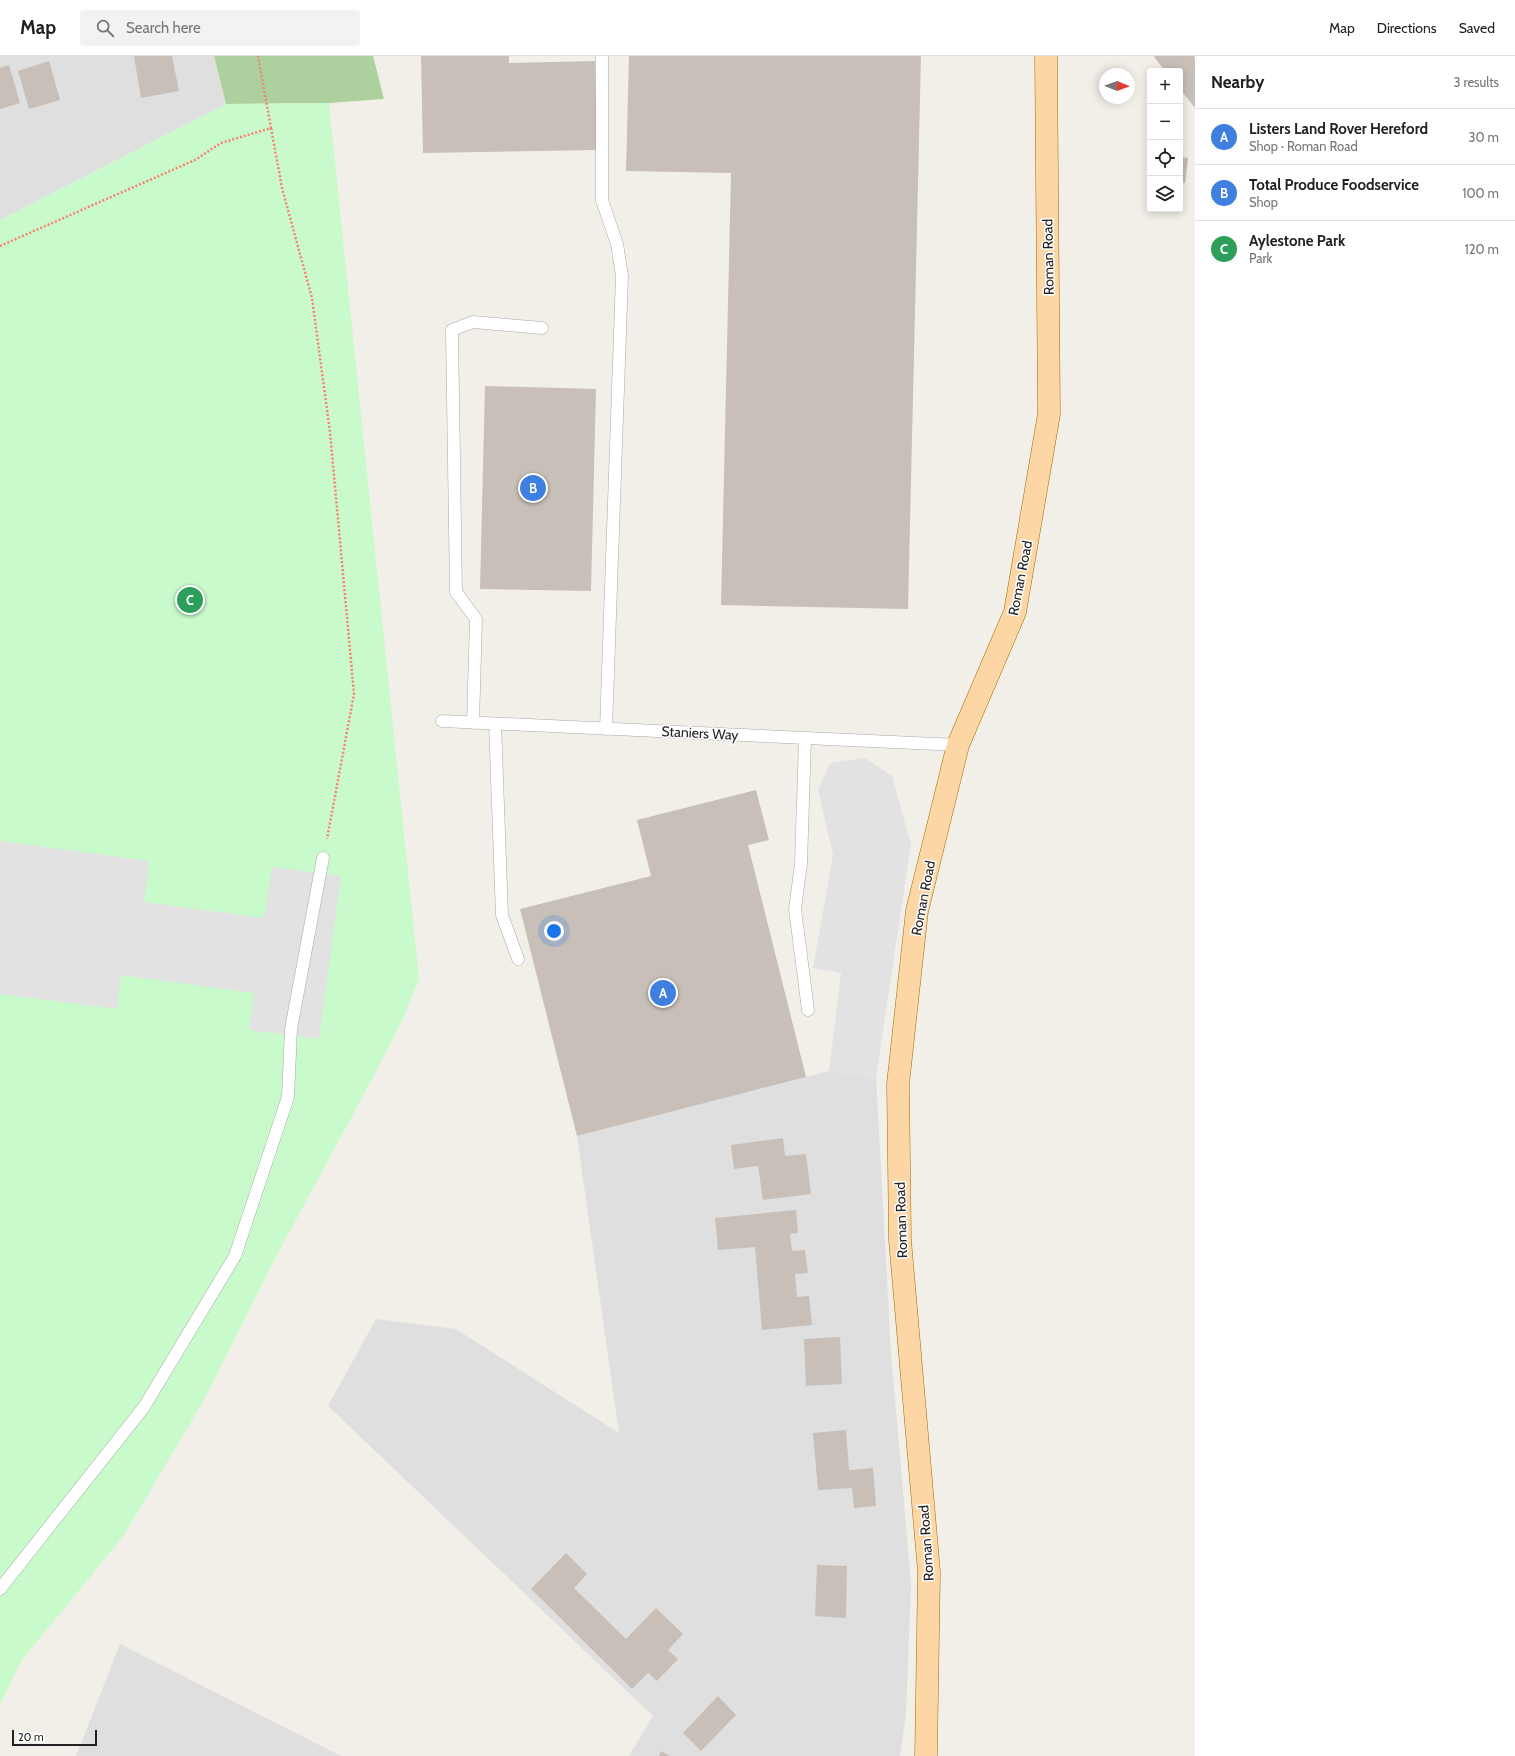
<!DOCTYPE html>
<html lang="en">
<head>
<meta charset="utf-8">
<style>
  body { margin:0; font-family:Cabin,sans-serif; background:#f2f2f2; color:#222 }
  .controls { position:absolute; right:12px; top:12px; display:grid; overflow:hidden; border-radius:4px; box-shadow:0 2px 10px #0003 }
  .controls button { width:36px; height:36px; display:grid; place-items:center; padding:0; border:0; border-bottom:1px solid #e0e0e0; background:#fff; color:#222; font:20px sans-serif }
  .compass { position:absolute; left:1099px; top:12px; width:36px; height:36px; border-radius:50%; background:#fff; box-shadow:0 2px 10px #0003; rotate:91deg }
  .scale { position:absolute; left:12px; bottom:10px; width:85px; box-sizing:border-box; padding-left:4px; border:2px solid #222; border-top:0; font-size:11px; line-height:14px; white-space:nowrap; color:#222; -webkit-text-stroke:3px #fff; paint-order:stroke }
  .you { position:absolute; left:554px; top:875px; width:14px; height:14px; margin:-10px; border:3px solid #fff; border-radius:50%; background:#1a73e8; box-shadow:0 0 0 6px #1a73e833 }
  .badge { display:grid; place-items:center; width:26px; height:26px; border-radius:50%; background:#1a73e8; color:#fff; font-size:13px; font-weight:700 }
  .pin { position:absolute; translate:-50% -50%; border:2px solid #fff; box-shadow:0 1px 4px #0006 }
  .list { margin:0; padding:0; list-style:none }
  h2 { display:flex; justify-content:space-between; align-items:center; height:52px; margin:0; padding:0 16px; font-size:17px }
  h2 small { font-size:13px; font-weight:400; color:#767676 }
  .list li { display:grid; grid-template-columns:26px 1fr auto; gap:12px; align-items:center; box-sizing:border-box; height:56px; padding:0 16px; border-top:1px solid #e0e0e0 }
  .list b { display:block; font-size:15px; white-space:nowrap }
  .list p { margin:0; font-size:13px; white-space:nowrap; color:#767676 }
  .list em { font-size:13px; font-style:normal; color:#767676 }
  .icon { flex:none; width:22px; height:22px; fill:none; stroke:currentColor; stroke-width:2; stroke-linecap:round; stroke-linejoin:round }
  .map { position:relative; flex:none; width:1195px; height:1700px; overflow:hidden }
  header { display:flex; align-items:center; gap:24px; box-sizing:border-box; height:56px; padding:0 20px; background:#fff; border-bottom:1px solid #e0e0e0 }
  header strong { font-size:19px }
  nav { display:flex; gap:22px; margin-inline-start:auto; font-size:14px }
  .search { width:280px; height:36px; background:#f2f2f2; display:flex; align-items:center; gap:10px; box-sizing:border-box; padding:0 14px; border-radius:4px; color:#767676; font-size:15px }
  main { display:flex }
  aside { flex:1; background:#fff }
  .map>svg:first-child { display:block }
</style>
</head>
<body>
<header>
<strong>Map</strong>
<div class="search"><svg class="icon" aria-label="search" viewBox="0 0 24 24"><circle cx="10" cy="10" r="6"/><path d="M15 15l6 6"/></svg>Search here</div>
<nav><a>Map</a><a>Directions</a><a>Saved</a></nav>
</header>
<main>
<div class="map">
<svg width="1195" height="1700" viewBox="0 0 1195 1700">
  <rect width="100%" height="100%" fill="#f2efe9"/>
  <path fill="#e0dfdf" d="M0,0H214L226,48L0,164Z
    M829,1015L876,1021L891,1297L911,1527L906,1659L900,1700H629L653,1660L328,1350L376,1263L456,1273L619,1377L577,1080Z
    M120,1588L341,1700H76Z"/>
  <path fill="#add19e" d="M214,0H373L384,43L329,47L226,48Z"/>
  <path fill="#c8facc" d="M329,47L419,923L401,967L363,1040L278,1197L204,1344L122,1482L21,1605L0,1649V164L226,48Z"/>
  <path fill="#e2e2e2" d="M865,702L892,720L911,788L876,1021L829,1015L841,917L813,912L833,799L818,734L830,707Z
    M0,785L149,805L144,846L264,862L272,811L341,820L319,983L249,974L254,937L121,919L117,953L0,938Z"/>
  <path fill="#c7bfb8" d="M134,0H172L179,35L141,42Z
    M421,0H509V7L595,5L597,94L423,97Z
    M629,0H921L908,553L721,549L731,117L626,115Z
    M1155,0H1194L1195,2V52L1180,33V15H1165L1154,1Z
    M49,5L60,44L29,53L18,15Z
    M9,9L20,47L0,53V12Z
    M1180,101L1188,102L1185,127H1180Z
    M485,330L596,333L591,535L480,533Z
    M756,734L769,784L748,789L806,1021L577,1080L520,853L651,820L637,764Z
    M783,1082L785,1100L806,1098L811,1138L763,1144L758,1110L734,1113L731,1089Z
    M796,1154L798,1177L790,1178L792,1195L805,1194L808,1217L795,1218L797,1241L809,1240L812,1269L762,1274L755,1191L718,1194L715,1162Z
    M840,1281L842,1328L806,1330L804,1283Z
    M846,1374L849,1414L873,1412L876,1450L854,1452L852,1432L818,1434L813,1377Z
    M566,1497L587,1518L574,1532L626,1583L656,1552L683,1578L668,1594L678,1603L657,1625L648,1617L632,1633L531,1533Z
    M817,1509L847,1510L846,1562L815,1560Z
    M718,1640L736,1659L701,1695L683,1677Z
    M661,1695L670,1700H659Z"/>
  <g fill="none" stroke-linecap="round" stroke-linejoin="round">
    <g stroke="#a9a9a9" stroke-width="13">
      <path id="service" d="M602,0V144L617,188L622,220L606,673
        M442,665L958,689
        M473,667L476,563L456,536L452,274L473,266L542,272
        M495,668L502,859L518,903
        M805,682L801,808L795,853L808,954
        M0,1533L144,1351L235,1200L288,1041L291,973L323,802"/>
    </g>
    <g stroke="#a06b00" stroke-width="23">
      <path id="primary" d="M926,1700L929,1516L900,1184L898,1028L917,855L958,689L1015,556L1049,358L1046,0"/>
    </g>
    <path stroke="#fa8072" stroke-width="2.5" stroke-dasharray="2 2" stroke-linecap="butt" d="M271,72L282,132L312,242L330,376L354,638L327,783
      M0,190L195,104L221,87L271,72L258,0"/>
    <use href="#service" stroke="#fff" stroke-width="12"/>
    <use href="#primary" stroke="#fcd6a4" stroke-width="22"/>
  </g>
  <g text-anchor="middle" stroke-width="3" stroke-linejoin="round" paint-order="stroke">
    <g font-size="14" fill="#222" stroke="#fff">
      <text transform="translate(1048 201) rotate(-91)" y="5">Roman Road</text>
      <text transform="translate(1020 522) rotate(-79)" y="5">Roman Road</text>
      <text transform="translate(700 677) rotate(3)" y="5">Staniers Way</text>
      <text transform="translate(923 842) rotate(-79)" y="5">Roman Road</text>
      <text transform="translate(901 1164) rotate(-92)" y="5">Roman Road</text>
      <text transform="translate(926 1487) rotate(-94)" y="5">Roman Road</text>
    </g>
  </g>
</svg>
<div class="controls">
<button>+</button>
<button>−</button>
<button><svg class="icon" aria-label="locate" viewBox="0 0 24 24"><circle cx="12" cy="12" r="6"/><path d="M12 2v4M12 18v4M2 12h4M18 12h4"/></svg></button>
<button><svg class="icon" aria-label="layers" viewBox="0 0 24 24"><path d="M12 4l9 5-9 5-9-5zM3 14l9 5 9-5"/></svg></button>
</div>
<svg class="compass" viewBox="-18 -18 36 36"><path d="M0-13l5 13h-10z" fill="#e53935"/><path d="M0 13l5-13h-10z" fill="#767676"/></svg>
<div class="scale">20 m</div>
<div class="you"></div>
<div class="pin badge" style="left:663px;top:937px;background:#3f7fe0">A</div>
<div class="pin badge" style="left:533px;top:432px;background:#3f7fe0">B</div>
<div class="pin badge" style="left:190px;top:544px;background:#2e9e5b">C</div>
</div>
<aside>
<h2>Nearby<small>3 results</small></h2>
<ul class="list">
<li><span class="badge" style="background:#3f7fe0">A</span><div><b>Listers Land Rover Hereford</b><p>Shop · Roman Road</p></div><em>30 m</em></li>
<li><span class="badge" style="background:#3f7fe0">B</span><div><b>Total Produce Foodservice</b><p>Shop</p></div><em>100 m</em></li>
<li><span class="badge" style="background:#2e9e5b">C</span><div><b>Aylestone Park</b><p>Park</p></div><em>120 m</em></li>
</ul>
</aside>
</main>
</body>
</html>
